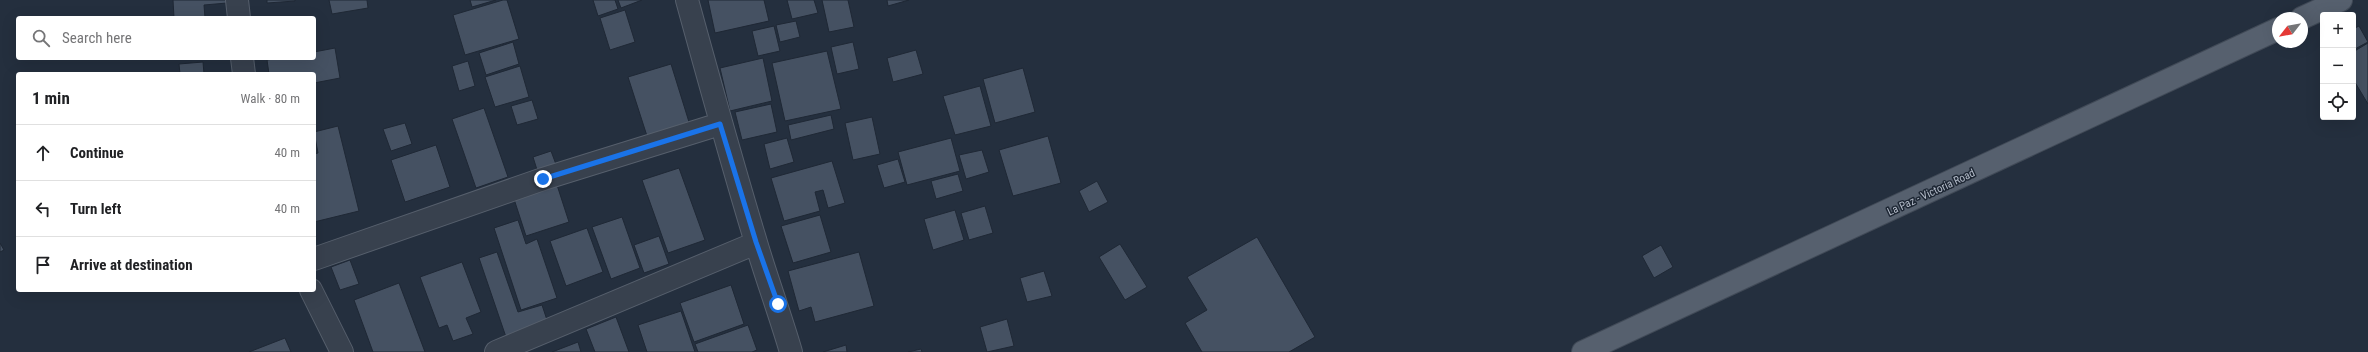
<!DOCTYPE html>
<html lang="en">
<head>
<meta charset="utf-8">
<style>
  body { margin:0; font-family:"Roboto Condensed",sans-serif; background:#f2f2f2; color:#202124 }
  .controls { position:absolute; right:12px; top:12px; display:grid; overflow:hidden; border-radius:4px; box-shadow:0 4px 16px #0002 }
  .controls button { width:36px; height:36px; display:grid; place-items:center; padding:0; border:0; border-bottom:1px solid #e0e0e0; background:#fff; color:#202124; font:20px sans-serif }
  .compass { position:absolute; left:2272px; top:12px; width:36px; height:36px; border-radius:50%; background:#fff; box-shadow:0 4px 16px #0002; rotate:239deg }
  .stop { position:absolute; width:12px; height:12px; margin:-9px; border:3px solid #1a73e8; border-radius:50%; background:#fff }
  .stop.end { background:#1a73e8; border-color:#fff; box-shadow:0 1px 4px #0008 }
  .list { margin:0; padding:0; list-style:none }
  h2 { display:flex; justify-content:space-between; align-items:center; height:52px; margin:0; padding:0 16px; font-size:17px }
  h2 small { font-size:13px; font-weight:400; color:#757577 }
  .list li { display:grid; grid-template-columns:26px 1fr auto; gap:12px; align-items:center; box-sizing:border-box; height:56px; padding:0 16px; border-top:1px solid #e0e0e0 }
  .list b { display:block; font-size:15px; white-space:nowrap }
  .list em { font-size:13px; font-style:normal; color:#757577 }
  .icon { flex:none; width:22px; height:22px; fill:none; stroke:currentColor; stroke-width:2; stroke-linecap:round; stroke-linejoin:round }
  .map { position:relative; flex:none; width:2368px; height:352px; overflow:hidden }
  .search { position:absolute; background:#fff; box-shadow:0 4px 16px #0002; left:16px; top:16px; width:300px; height:44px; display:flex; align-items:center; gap:10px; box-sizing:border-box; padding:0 14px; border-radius:4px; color:#757577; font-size:15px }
  .panel { position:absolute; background:#fff; box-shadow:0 4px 16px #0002; left:16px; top:72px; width:300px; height:220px; border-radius:4px }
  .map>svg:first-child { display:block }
</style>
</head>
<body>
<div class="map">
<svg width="2368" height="352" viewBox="0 0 2368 352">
  <rect width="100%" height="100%" fill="#242f3e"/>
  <path fill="#455162" stroke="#1f2835" d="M173,0H227V3L204,5L205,18H174Z
    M267,0H295V1L267,3Z
    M329,0H367L368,8L332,14Z
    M470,0H496L472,7Z
    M503,0H507L519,39L465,55L453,15Z
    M593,0H615L618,9L598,16Z
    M618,0H642L621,8Z
    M708,0H764L769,21L715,33Z
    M787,0H814L818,13L792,19Z
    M822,0H848L854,27L829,32Z
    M887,0H909L888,6Z
    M625,10L635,42L610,50L600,18Z
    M796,21L800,37L780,42L776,25Z
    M774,26L780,51L758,56L752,31Z
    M2359,26L2368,42L2353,50V29Z
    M513,42L519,64L486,75L479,53Z
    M853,42L859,69L837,74L831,47Z
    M2368,43V104L2353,79V52Z
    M335,48L340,78L314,83V74H269L267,60L280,58H314V52Z
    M916,50L923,74L893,82L887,58Z
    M827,51L841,109L785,121L772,63Z
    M763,58L772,101L730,111L720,68Z
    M468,61L475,86L459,91L452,66Z
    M203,62L204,74H180L179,64Z
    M671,64L689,122L647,136L628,77Z
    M520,66L529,97L495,107L485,77Z
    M1023,68L1035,112L995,123L983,79Z
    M980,86L991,126L955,135L943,96Z
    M532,100L538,119L517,125L511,106Z
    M771,104L777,132L742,140L735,112Z
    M484,108L508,177L476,188L452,119Z
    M831,115L834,129L791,140L788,125Z
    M872,117L880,154L853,160L845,123Z
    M405,123L412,144L391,151L383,129Z
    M338,126L359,211L314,222V154L318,153L314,132Z
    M1048,136L1061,183L1013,196L999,150Z
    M787,138L794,162L770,169L764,144Z
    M951,138L960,171L907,185L898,152Z
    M436,145L450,187L405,202L391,160Z
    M982,150L989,172L966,179L959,155Z
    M551,151L557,167L538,173L533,157Z
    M898,159L905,182L884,188L877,165Z
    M832,161L845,203L828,208L823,190L815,192L820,211L784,221L771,178Z
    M679,168L705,240L668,253L642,180Z
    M958,174L963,191L936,199L931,181Z
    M1097,181L1108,202L1089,212L1079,191Z
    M557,185L569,222L526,236L514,199Z
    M985,206L993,233L969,240L961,213Z
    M955,210L964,240L933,250L924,219Z
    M820,215L831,252L793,263L781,226Z
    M622,217L640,268L611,279L592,227Z
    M518,220L526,244L537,239L557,298L521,310L494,228Z
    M587,228L603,272L566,286L550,241Z
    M659,236L669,264L644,273L634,245Z
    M1257,237L1315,337L1289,352H1202L1185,323L1207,310L1187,277Z
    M0,243L4,250L0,252Z
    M1120,244L1147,287L1125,300L1099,257Z
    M1661,245L1673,267L1654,278L1642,256Z
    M497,252L518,312L542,305L549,326L507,340L479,258Z
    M859,252L874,306L815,322L811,307L799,311L788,271Z
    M350,260L359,284L340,290L331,267Z
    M462,262L481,312L466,318L473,334L453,341L447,325L439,328L420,277Z
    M1044,271L1052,296L1027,302L1020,278Z
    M399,283L425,352H373L354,300Z
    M731,285L744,324L694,342L680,303Z
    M681,311L695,352H647L638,325Z
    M616,317L629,352H595L586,329Z
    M1007,319L1014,346L987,352L980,327Z
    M748,325L757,350L752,352H698L695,344Z
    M285,338L291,352H249Z
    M578,342L581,352H552Z
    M846,345L847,352H823Z
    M921,349L922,352H908Z"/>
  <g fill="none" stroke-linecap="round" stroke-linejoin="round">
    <g stroke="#565f6c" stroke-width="24">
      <path id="minor" d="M237,0L239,18
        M687,0C709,80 731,160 755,239C766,277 780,314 791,352
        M242,58L244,74
        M314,259L543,179L720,124
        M311,290L342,352
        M496,352L756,243"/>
    </g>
    <g stroke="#414a57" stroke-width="24">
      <path id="major" d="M2302,18L2341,0
        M1583,352L2278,29"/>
    </g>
    <use href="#minor" stroke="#38414e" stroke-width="22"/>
    <use href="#major" stroke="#56606e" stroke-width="22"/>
  </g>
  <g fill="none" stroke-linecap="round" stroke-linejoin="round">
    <path stroke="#1a73e8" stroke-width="5" d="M543,179L720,124L756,242L778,304"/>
  </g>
  <g text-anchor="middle" stroke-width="3" stroke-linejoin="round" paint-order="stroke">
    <g font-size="11" fill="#b4bcc9" stroke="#1d2633">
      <text transform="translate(1931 192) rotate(-25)" y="4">La Paz - Victoria Road</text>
    </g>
  </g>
</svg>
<div class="controls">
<button>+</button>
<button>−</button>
<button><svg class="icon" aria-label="locate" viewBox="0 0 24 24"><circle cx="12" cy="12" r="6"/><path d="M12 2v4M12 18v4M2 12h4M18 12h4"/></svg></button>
</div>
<svg class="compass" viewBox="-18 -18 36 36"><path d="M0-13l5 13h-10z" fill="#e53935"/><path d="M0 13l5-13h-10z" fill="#757577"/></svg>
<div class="stop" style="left:778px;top:304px"></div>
<div class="stop end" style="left:543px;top:179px"></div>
<div class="search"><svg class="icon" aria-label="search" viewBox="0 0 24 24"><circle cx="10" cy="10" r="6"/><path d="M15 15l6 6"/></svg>Search here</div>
<section class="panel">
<h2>1 min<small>Walk · 80 m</small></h2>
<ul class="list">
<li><svg class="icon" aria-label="ahead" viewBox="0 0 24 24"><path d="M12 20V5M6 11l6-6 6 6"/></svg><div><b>Continue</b></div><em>40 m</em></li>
<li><svg class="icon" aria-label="left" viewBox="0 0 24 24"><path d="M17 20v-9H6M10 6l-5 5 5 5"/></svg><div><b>Turn left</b></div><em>40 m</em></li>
<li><svg class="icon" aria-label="arrive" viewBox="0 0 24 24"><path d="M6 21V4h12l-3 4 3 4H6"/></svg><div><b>Arrive at destination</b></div></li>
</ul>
</section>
</div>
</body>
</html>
